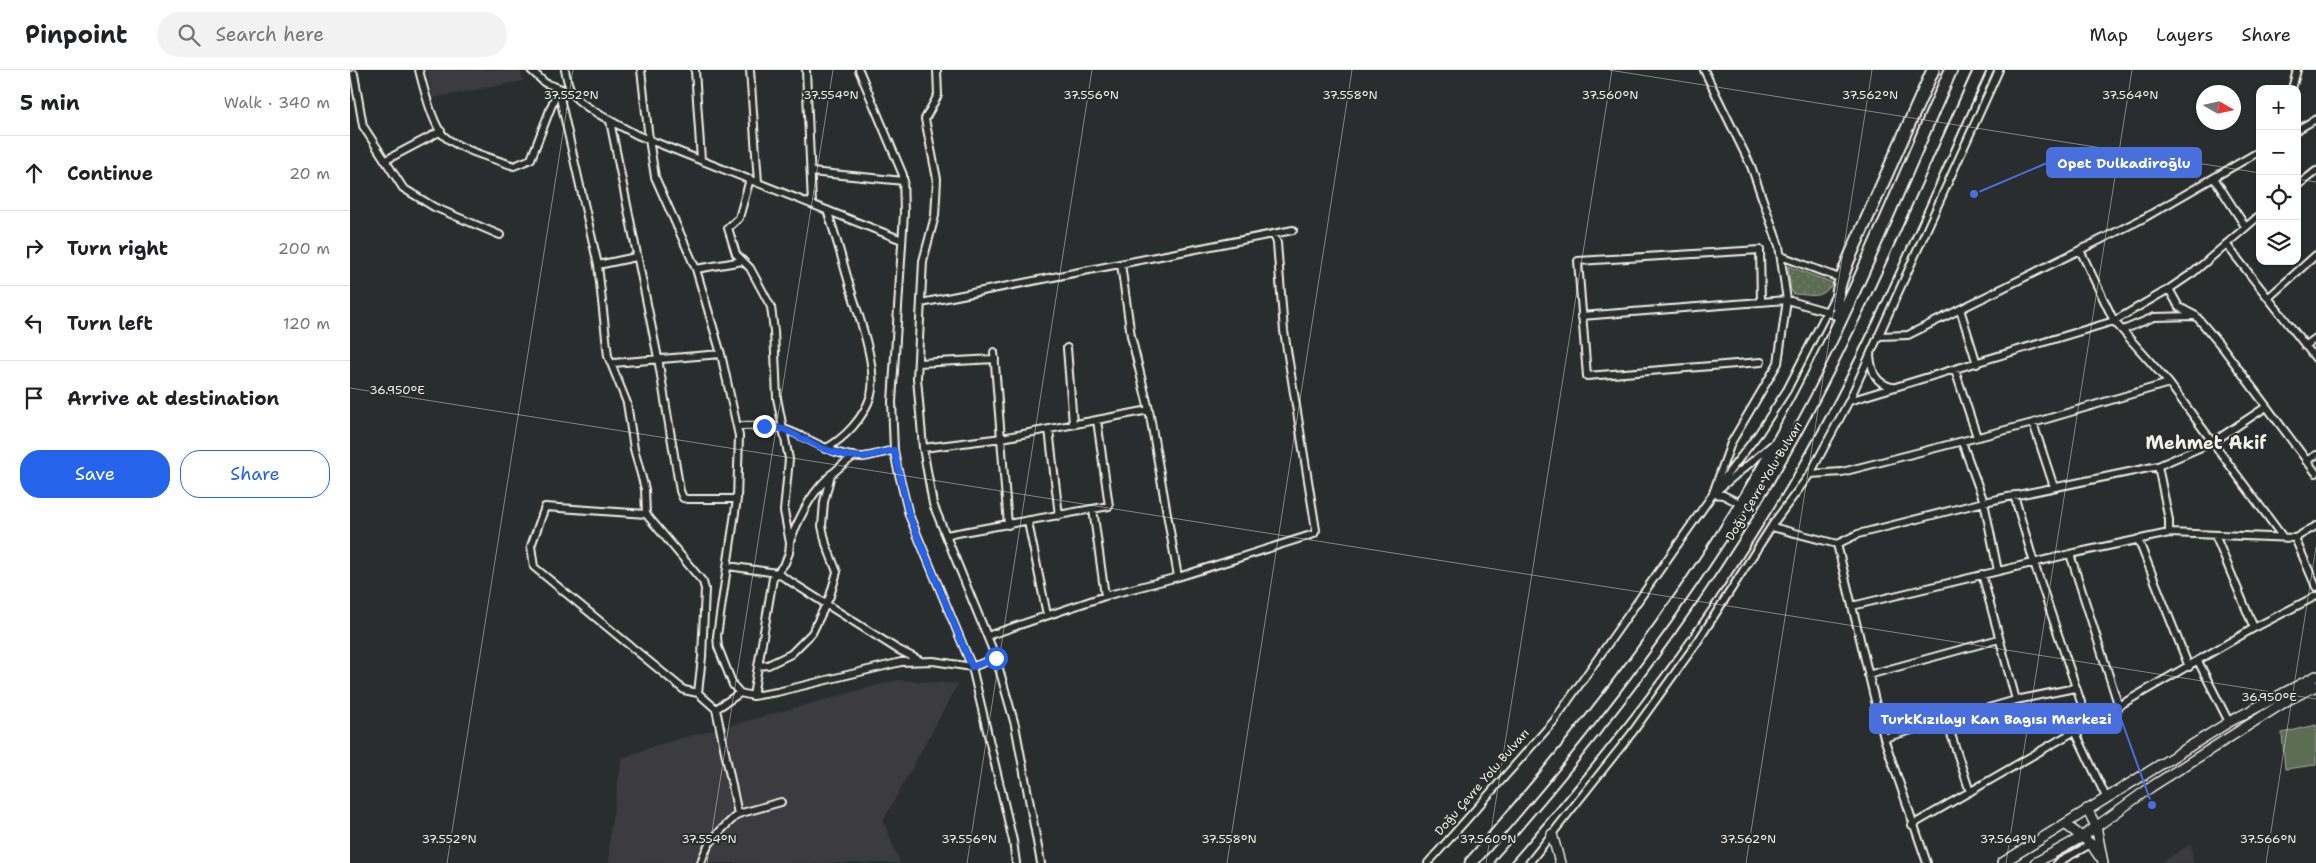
<!DOCTYPE html>
<html lang="en">
<head>
<meta charset="utf-8">
<style>
  body { margin:0; font-family:"Shantell Sans",sans-serif; background:#f2f2f2; color:#202124 }
  .controls { position:absolute; right:15px; top:15px; display:grid; overflow:hidden; border-radius:10px; box-shadow:0 1px 4px #0004 }
  .controls button { width:45px; height:45px; display:grid; place-items:center; padding:0; border:0; border-bottom:1px solid #e0e0e0; background:#fff; color:#202124; font:25px sans-serif }
  .compass { position:absolute; left:1846px; top:15px; width:45px; height:45px; border-radius:50%; background:#fff; box-shadow:0 1px 4px #0004; rotate:99deg }
  .stop { position:absolute; width:15px; height:15px; margin:-11px; border:4px solid #2563eb; border-radius:50%; background:#fff }
  .stop.end { background:#2563eb; border-color:#fff; box-shadow:0 1px 5px #0008 }
  .list { margin:0; padding:0; list-style:none }
  h2 { display:flex; justify-content:space-between; align-items:center; height:65px; margin:0; padding:0 20px; font-size:21px }
  h2 small { font-size:16px; font-weight:400; color:#757577 }
  .list li { display:grid; grid-template-columns:32px 1fr auto; gap:15px; align-items:center; box-sizing:border-box; height:75px; padding:0 20px; border-top:1px solid #e0e0e0 }
  .list b { display:block; font-size:19px; white-space:nowrap }
  .list em { font-size:16px; font-style:normal; color:#757577 }
  .actions { display:flex; gap:10px; padding:15px 20px }
  .actions a { flex:1; padding:11px 0; border:1px solid #2563eb; border-radius:20px; text-align:center; font-size:18px; color:#2563eb }
  .actions .main { background:#2563eb; color:#fff }
  .icon { flex:none; width:28px; height:28px; fill:none; stroke:currentColor; stroke-width:2; stroke-linecap:round; stroke-linejoin:round }
  .map { position:relative; flex:none; width:1966px; height:793px; overflow:hidden }
  header { display:flex; align-items:center; gap:30px; box-sizing:border-box; height:70px; padding:0 25px; background:#fff; border-bottom:1px solid #e0e0e0 }
  header strong { font-size:24px }
  nav { display:flex; gap:28px; margin-inline-start:auto; font-size:18px }
  .search { width:350px; height:45px; background:#f2f2f2; display:flex; align-items:center; gap:12px; box-sizing:border-box; padding:0 18px; border-radius:28px; color:#757577; font-size:19px }
  main { display:flex }
  aside { flex:1; background:#fff }
  .map>svg:first-child { display:block }
</style>
</head>
<body>
<header>
<strong>Pinpoint</strong>
<div class="search"><svg class="icon" aria-label="search" viewBox="0 0 24 24"><circle cx="10" cy="10" r="6"/><path d="M15 15l6 6"/></svg>Search here</div>
<nav><a>Map</a><a>Layers</a><a>Share</a></nav>
</header>
<main>
<aside>
<h2>5 min<small>Walk · 340 m</small></h2>
<ul class="list">
<li><svg class="icon" aria-label="ahead" viewBox="0 0 24 24"><path d="M12 20V5M6 11l6-6 6 6"/></svg><div><b>Continue</b></div><em>20 m</em></li>
<li><svg class="icon" aria-label="right" viewBox="0 0 24 24"><path d="M7 20v-9h11M14 6l5 5-5 5"/></svg><div><b>Turn right</b></div><em>200 m</em></li>
<li><svg class="icon" aria-label="left" viewBox="0 0 24 24"><path d="M17 20v-9H6M10 6l-5 5 5 5"/></svg><div><b>Turn left</b></div><em>120 m</em></li>
<li><svg class="icon" aria-label="arrive" viewBox="0 0 24 24"><path d="M6 21V4h12l-3 4 3 4H6"/></svg><div><b>Arrive at destination</b></div></li>
</ul>
<div class="actions"><a class="main">Save</a><a>Share</a></div>
</aside>
<div class="map">
<svg width="1966" height="793" viewBox="0 0 1966 793">
  <defs>
    <pattern id="park-dots" width="8" height="8" patternUnits="userSpaceOnUse" patternTransform="scale(1.25)"><rect width="8" height="8" fill="#5d6c54"/><path d="M2 2h.1M6 6h.1" fill="none" stroke="#75816d" stroke-width="1.8" stroke-linecap="round"/></pattern>
  </defs>
  <rect width="100%" height="100%" fill="#2a2d2e"/>
  <filter id="ink" filterUnits="userSpaceOnUse"><feTurbulence type="fractalNoise" baseFrequency=".02" numOctaves="2"/><feDisplacementMap in="SourceGraphic" scale="10" xChannelSelector="R" yChannelSelector="G"/><feConvolveMatrix kernelMatrix="1 2 1 2 8 2 1 2 1" color-interpolation-filters="sRGB"/></filter>
  <g filter="url(#ink)">
    <path fill="#3b3a40" d="M76,0H170L173,11L83,28Z
      M547,610L608,614L533,751L550,793H259L260,762L272,688L307,675Z
      M1841,774L1843,793H1811Z"/>
    <path fill="#5d6c54" stroke="#a8ae9e" d="M1966,655V695L1935,699L1932,663Z"/>
    <path fill="url(#park-dots)" stroke="#a8ae9e" d="M1438,196L1483,213C1471,230 1464,225 1444,224L1441,221Z"/>
    <g fill="none" stroke-linecap="round" stroke-linejoin="round">
      <g stroke="#f4f1e8" stroke-width="10">
        <path id="street" d="M69,0C73,16 82,53 93,65C107,79 145,89 164,96L181,89L208,19
          M181,0L195,13L223,23
          M215,0C217,9 218,18 224,26C235,39 271,56 287,65L552,170
          M291,0L299,69L305,107L346,199L371,284L389,366L387,429L367,566L368,577L383,615L390,623L403,626L427,622L551,592L583,591L622,597L646,588
          M345,0L351,90
          M400,0L408,112
          M456,0L462,134
          M509,0L553,105L554,143L542,332L544,380L547,396L559,445L622,597L663,771L666,793
          M587,0L588,25L575,49L587,109L585,146L573,191L567,308L573,378L583,434L646,588L665,655L691,793
          M1354,0L1401,96L1429,176L1437,230L1428,293L1381,373L1363,423
          M4,4L13,56L53,118L84,137L150,165
          M208,19L248,195L258,286L277,333L284,379L295,419L296,444L353,512L355,519L352,587L348,623L366,639
          M1942,19L1947,0
          M260,51L308,288L330,421L333,428L337,429H387
          M1947,60L1966,49
          M1910,81L1794,148L1730,180L1764,251L1819,313L1932,466
          M36,90L91,61
          M461,102L554,111
          M1864,108L1895,156
          M400,109L389,148L378,158L386,184L400,198L421,237L424,261L427,328L439,389L434,441L440,473L439,483L435,493L423,508L403,626
          M1947,116L1966,101
          M1876,174L1966,289
          M1431,186L1492,209
          M771,194L781,266L799,340L828,507
          M248,195L286,187
          M346,199L393,191
          M1819,219L1829,237L1846,246L1873,278L1966,403
          M1918,228L1966,185
          M1411,231L1410,180L1228,191L1237,306L1411,292
          M571,233L943,160
          M1610,239L1627,294
          M1231,246L1437,230L1475,241L1490,248
          M1773,260L1804,247L1844,246
          M1528,266L1558,265L1730,180
          M1955,276L1966,268
          M717,278L723,354
          M644,282L658,455
          M1520,286C1522,302 1525,313 1542,317
          M263,293L371,284
          M568,293L645,289
          M1605,300L1627,367
          M1499,331L1764,251L1819,219L1844,202L1910,145
          M1683,353L1704,417
          M388,356C402,356 419,354 434,359C461,368 483,387 513,387C523,386 534,382 544,380
          M699,359L709,446
          M1612,372L1634,432L1648,501
          M573,378L652,368L799,340
          M475,379C495,368 514,348 521,325C528,298 509,247 501,220C493,193 486,166 477,140
          M1956,391L1966,385
          M1808,396L1819,450V463
          M1460,404L1492,402L1683,353L1819,313
          M1369,415L1409,363L1437,320L1486,224
          M1363,424L1373,425L1391,434
          M1664,425L1684,493L1738,653
          M743,439L755,526
          M296,444L195,437L181,476L184,497L334,620L348,623
          M678,452L697,545
          M1422,457L1487,474L1508,464L1634,432L1808,396L1863,372L1916,337
          M596,465L759,436L747,350
          M1865,465L1904,558
          M1945,468L1966,517
          M1788,469L1839,597
          M440,471C456,431 468,412 504,386
          M1487,474L1534,668L1577,793
          M1720,484L1769,637
          M378,496L427,503L547,579L569,590
          M1632,504L1666,630
          M1502,536L1720,484L1819,463L1945,468L1966,456
          M637,566L755,526L828,507L964,464L966,460L934,261L927,173L924,164
          M1848,591L1879,652
          M408,596L418,595L441,584L462,563L480,526L487,502L476,474L472,456L474,432L481,404
          M1518,605L1649,569
          M1596,649L1620,722
          M1725,661L1756,727
          M1534,668L1666,630L1725,618
          M388,744L431,732
          M1562,755L1904,558L1966,526
          M351,793C357,771 372,759 388,744L366,639L390,623
          M1078,793L1204,651L1363,424L1423,374
          M1179,793L1282,663L1348,571L1425,451L1460,404L1499,331L1649,0
          M1707,793L1741,774"/>
      </g>
      <g stroke="#f4f1e8" stroke-width="12">
        <path id="secondary" d="M1737,739L1746,756L1753,793
          M1715,754L1741,774L1749,786
          M1202,764L1210,793
          M1652,793L1879,652L1966,606
          M1685,793L1732,767L1801,717L1938,630L1966,616"/>
      </g>
      <g stroke="#f4f1e8" stroke-width="15">
        <path id="highway" d="M1491,249C1484,223 1489,216 1498,191L1583,0
          M1121,793C1236,662 1344,523 1429,370C1496,251 1546,124 1601,0
          M1151,793C1261,668 1362,534 1445,389C1516,264 1570,130 1630,0"/>
      </g>
      <use href="#street" stroke="#2a2d2e" stroke-width="6"/>
      <use href="#secondary" stroke="#2a2d2e" stroke-width="9"/>
      <use href="#highway" stroke="#2a2d2e" stroke-width="11"/>
    </g>
  </g>
  <g fill="none" stroke-linecap="round" stroke-linejoin="round" filter="url(#ink)">
    <path stroke="#2563eb" stroke-width="6" d="M414,356L433,359L474,379L498,386L514,387L544,380L559,445L622,597L646,588"/>
  </g>
  <path fill="none" stroke="#f4f1e8" stroke-width="1" stroke-opacity="0.45" d="M1259,0L1910,103M1947,109L1966,112M0,318L1966,629M97,793L223,0M357,793L483,0M617,793L742,0M877,793L1002,0M1136,793L1262,0M1396,793L1522,0M1656,793L1782,0M1916,793L1966,477"/>
  <g text-anchor="middle" stroke-width="4" stroke-linejoin="round" paint-order="stroke">
    <g font-size="12" fill="#f4f1e8" stroke="#2a2d2e">
      <text transform="translate(1414 411) rotate(-59)" y="4">Doğu Çevre Yolu Bulvarı</text>
      <text transform="translate(1132 712) rotate(-49)" y="4">Doğu Çevre Yolu Bulvarı</text>
    </g>
    <g font-size="18" font-weight="bold" fill="#f4f1e8" stroke="#2a2d2e">
      <text x="1856" y="379">Mehmet Akif</text>
    </g>
  </g>
  <g font-size="12" text-anchor="middle" fill="#f4f1e8" stroke="#2a2d2e" stroke-width="4" stroke-linejoin="round" paint-order="stroke">
    <text x="221" y="29">37.552°N</text>
    <text x="481" y="29">37.554°N</text>
    <text x="741" y="29">37.556°N</text>
    <text x="1000" y="29">37.558°N</text>
    <text x="1260" y="29">37.560°N</text>
    <text x="1780" y="29">37.564°N</text>
    <text x="1520" y="29">37.562°N</text>
    <text x="47" y="324">36.950°E</text>
    <text x="1919" y="631">36.950°E</text>
    <text x="99" y="773">37.552°N</text>
    <text x="359" y="773">37.554°N</text>
    <text x="619" y="773">37.556°N</text>
    <text x="879" y="773">37.558°N</text>
    <text x="1138" y="773">37.560°N</text>
    <text x="1398" y="773">37.562°N</text>
    <text x="1658" y="773">37.564°N</text>
    <text x="1918" y="773">37.566°N</text>
  </g>
  <path fill="none" stroke="#486fdb" stroke-width="2" d="M1624 124L1697 93M1802 735L1771 649"/>
  <g fill="#486fdb" stroke="#2a2d2e" stroke-width="2">
    <circle cx="1624" cy="124" r="5"/>
    <circle cx="1802" cy="735" r="5"/>
  </g>
  <g fill="#486fdb" stroke="#486fdb" stroke-width="2">
    <rect x="1697" y="78" width="154" height="29" rx="5"/>
    <rect x="1520" y="634" width="251" height="29" rx="5"/>
  </g>
  <g font-size="14" text-anchor="middle" font-weight="bold" fill="#fff">
    <text x="1774" y="98">Opet Dulkadiroğlu</text>
    <text x="1646" y="654">TurkKızılayı Kan Bagısı Merkezi</text>
  </g>
</svg>
<div class="controls">
<button>+</button>
<button>−</button>
<button><svg class="icon" aria-label="locate" viewBox="0 0 24 24"><circle cx="12" cy="12" r="6"/><path d="M12 2v4M12 18v4M2 12h4M18 12h4"/></svg></button>
<button><svg class="icon" aria-label="layers" viewBox="0 0 24 24"><path d="M12 4l9 5-9 5-9-5zM3 14l9 5 9-5"/></svg></button>
</div>
<svg class="compass" viewBox="-18 -18 36 36"><path d="M0-13l5 13h-10z" fill="#e53935"/><path d="M0 13l5-13h-10z" fill="#757577"/></svg>
<div class="stop" style="left:646px;top:588px"></div>
<div class="stop end" style="left:414px;top:356px"></div>
</div>
</main>
</body>
</html>
